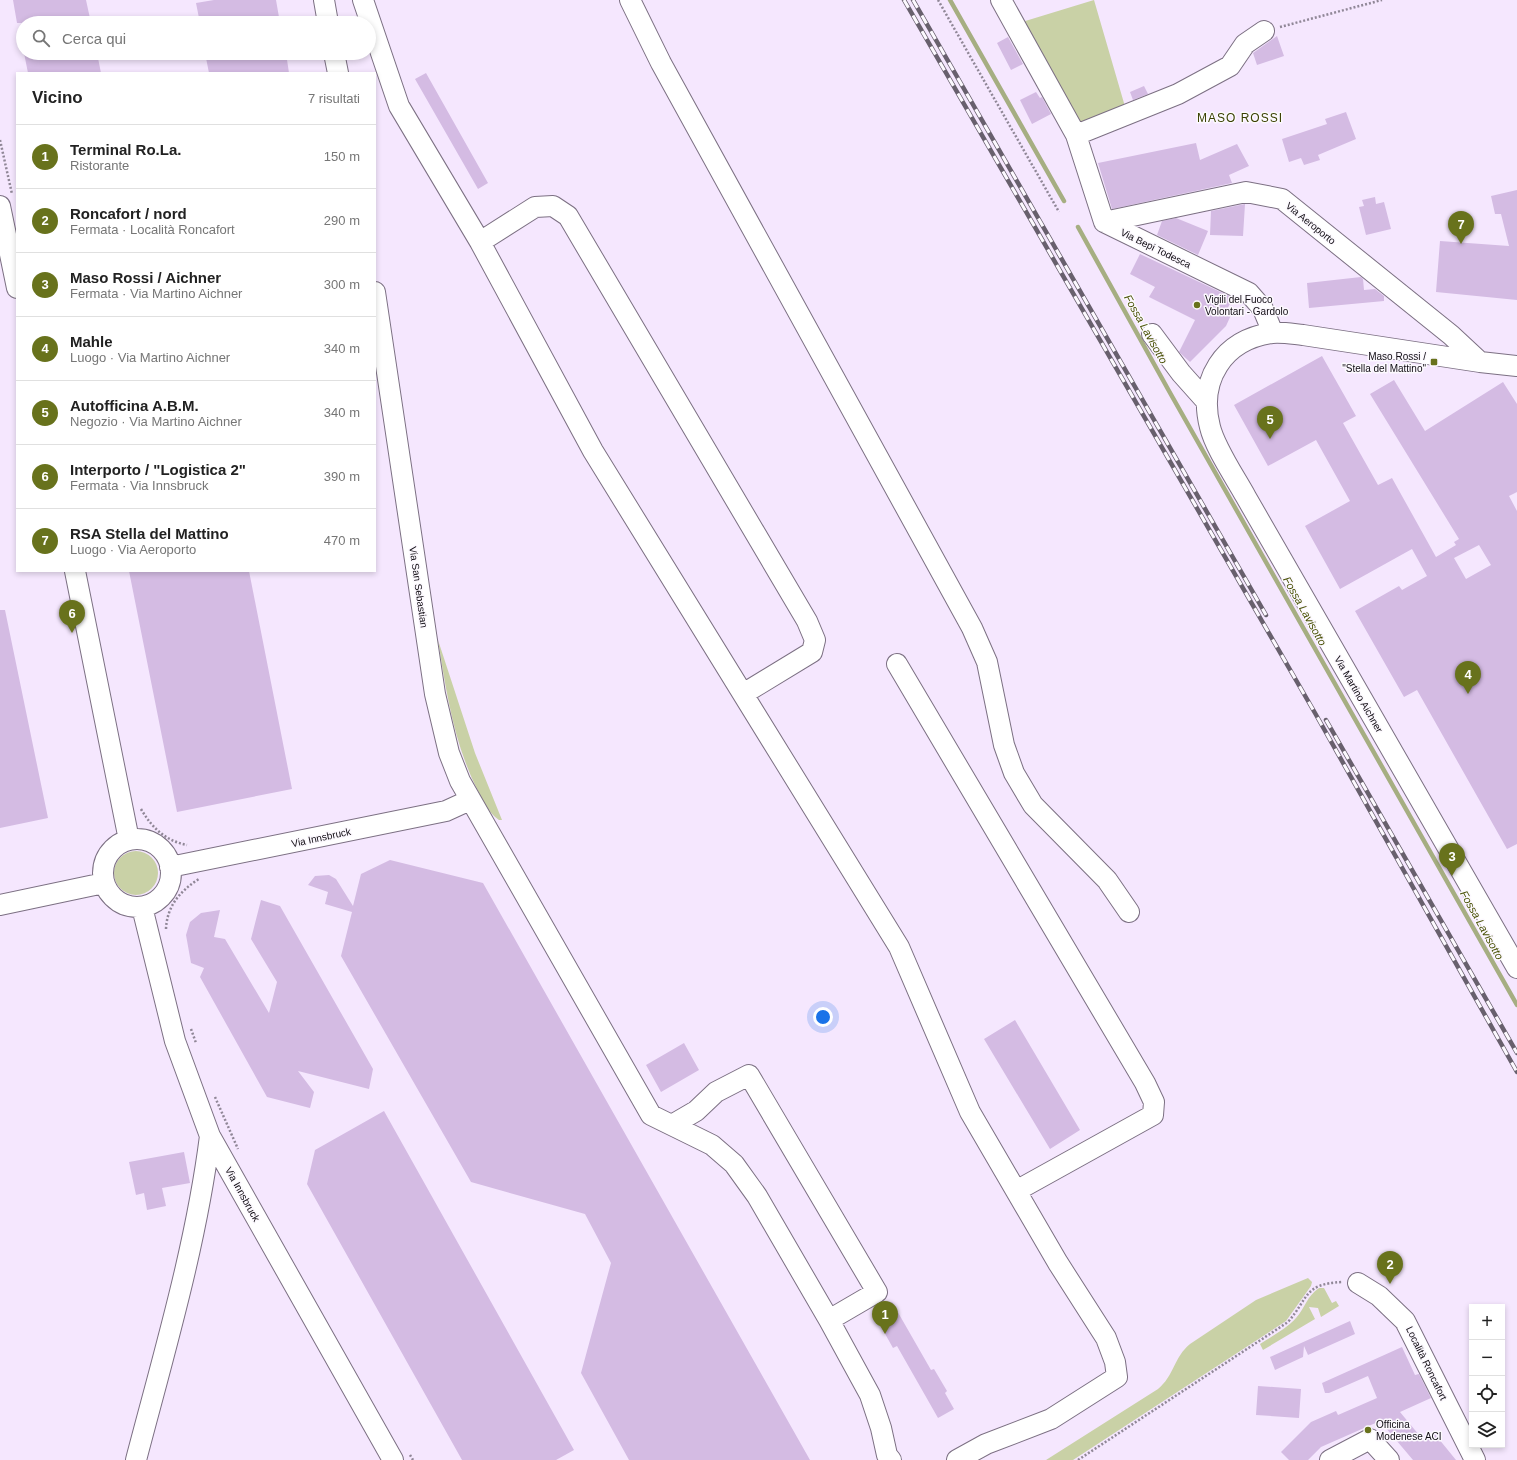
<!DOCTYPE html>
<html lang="it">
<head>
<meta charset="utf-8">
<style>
  body { margin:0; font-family:Helvetica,sans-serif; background:#f2f2f2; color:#222 }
  .controls { position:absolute; right:12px; bottom:12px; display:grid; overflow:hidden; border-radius:0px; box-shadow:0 2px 6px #0003 }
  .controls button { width:36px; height:36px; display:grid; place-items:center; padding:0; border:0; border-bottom:1px solid #e0e0e0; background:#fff; color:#222; font:20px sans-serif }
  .you { position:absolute; left:823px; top:1017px; width:14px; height:14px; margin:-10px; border:3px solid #fff; border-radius:50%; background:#1a73e8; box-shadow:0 0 0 6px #1a73e833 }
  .badge { display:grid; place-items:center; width:26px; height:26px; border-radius:50%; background:#68721c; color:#fff; font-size:13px; font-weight:700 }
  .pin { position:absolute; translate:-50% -33px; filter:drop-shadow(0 1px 2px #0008) }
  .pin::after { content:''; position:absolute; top:21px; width:14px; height:12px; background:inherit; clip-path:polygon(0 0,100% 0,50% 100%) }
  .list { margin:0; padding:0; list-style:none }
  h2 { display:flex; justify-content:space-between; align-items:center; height:52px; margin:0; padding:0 16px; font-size:17px }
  h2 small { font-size:13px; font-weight:400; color:#767676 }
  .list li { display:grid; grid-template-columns:26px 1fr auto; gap:12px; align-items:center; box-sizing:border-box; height:64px; padding:0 16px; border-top:1px solid #e0e0e0 }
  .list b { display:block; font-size:15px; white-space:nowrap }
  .list p { margin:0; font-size:13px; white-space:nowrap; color:#767676 }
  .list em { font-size:13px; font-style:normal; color:#767676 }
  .icon { flex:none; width:22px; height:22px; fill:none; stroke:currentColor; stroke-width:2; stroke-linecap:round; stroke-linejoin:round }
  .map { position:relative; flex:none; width:1517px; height:1460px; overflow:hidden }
  .search { position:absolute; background:#fff; box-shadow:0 2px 6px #0003; left:16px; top:16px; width:360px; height:44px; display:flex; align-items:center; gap:10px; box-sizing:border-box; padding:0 14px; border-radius:22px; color:#767676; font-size:15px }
  .panel { position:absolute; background:#fff; box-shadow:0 2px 6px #0003; left:16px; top:72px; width:360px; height:500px; border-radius:0px }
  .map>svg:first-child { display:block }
</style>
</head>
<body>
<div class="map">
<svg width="1517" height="1460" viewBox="0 0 1517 1460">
  <rect width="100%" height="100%" fill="#f5e7fe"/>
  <path fill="#c9d1a6" d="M1094,0L1126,110L1080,128L1022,22Z
    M438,640L475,753L502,820H499C488,812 484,802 478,791C454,744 446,691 438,640Z
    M114 873a22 22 0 1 1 44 0a22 22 0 1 1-44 0Z
    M1308,1278L1312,1282L1311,1286L1286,1321L1073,1460H1046L1158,1389C1174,1376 1174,1357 1190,1344L1256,1300Z
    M1319,1288H1324L1332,1303L1336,1301L1339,1306L1321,1317L1318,1308L1309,1307L1315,1319L1263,1350L1260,1344C1272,1336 1286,1329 1296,1318C1305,1308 1307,1296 1319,1288Z"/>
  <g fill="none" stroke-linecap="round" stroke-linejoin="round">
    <path stroke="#a6ae82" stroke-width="4.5" d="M950,0L1064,201
      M1078,227L1169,391L1517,1005"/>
  </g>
  <path fill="#d4bbe3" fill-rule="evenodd" d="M13,0H86L91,23H17Z
    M214,0H276L280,23H200L196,3Z
    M1277,36L1284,56L1257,65L1253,53Z
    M1008,37L1023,64L1011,70L997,43Z
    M24,53H97L101,73H28Z
    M205,53H286L289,73H209Z
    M426,73L488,183L478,189L415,79Z
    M1144,86L1148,94L1133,100L1130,92Z
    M1036,92L1040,98L1042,97L1051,114L1032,124L1020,100Z
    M1346,112L1356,139L1318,155L1320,160L1304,165L1301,158L1289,162L1282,139L1327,124L1325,119Z
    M1196,143L1200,160L1237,144L1249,166L1229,175L1232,183L1112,209L1098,163Z
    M1517,190V300L1436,292L1440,241L1509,246L1501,214H1495L1491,196Z
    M1375,197L1376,204L1384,202L1391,229L1366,235L1359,207L1364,206L1362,200Z
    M1245,204L1243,236L1210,235L1211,211Z
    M1176,218L1208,231L1198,255L1157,235L1162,221Z
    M1140,254L1233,298L1225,313L1231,315L1226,326L1190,362L1179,352L1195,320L1149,297L1155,287L1130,274Z
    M1361,277L1363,279L1364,290L1375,289L1384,296V301L1309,308L1307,283Z
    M1322,356L1356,416L1343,423L1378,485L1392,478L1436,557L1456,545L1454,542L1459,539L1370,394L1394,380L1425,431L1503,382L1517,404V492L1509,496L1517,511V844L1507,849L1417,690L1404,697L1355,611L1399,586L1402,590L1427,576L1412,549L1340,589L1305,526L1350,501L1316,440L1268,466L1234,405ZM1479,545L1491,565L1466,579L1454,558Z
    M129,571H249L292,789L177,812Z
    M0,610H5L48,818L0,828Z
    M390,860L483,883L810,1460H629L581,1373L611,1263L585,1214L471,1182L341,956L352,912L325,904L328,892L308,885L315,876L329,875L336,879L353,906L361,874Z
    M261,900L280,906L373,1069L369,1089L298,1071L314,1092L310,1108L267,1097L200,977L204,968L191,963L186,935L190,922L201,913L220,910L214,937L225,939L269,1013L277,982L251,939Z
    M1015,1020L1080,1130L1050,1149L984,1039Z
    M684,1043L699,1070L661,1092L646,1065Z
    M384,1111L574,1450L556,1460H462L307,1184L315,1150Z
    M184,1152L190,1183L162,1188L166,1206L147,1210L144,1193L136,1195L129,1162Z
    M892,1302L931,1370L934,1369L947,1391L945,1393L954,1409L938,1418L897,1346L893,1348L879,1323L880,1309Z
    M1350,1321L1355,1334L1308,1355L1304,1346L1303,1357L1275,1370L1270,1357Z
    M1402,1347L1415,1375L1419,1374L1431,1398L1400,1412L1424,1441L1434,1433L1456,1460H1413L1380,1421L1321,1447L1308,1460H1289L1281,1452L1311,1422L1336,1411L1338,1415L1377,1398L1368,1376L1329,1393H1325L1322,1383Z
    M1258,1386L1301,1389L1299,1418L1256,1415Z"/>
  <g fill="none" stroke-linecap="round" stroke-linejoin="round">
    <g stroke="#7c7083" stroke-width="22">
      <path id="minor" d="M324,0L328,23
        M363,0L399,106L480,242L593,451L899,947L970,1112L1058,1263L1106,1338L1115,1362L1117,1377L1051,1419L986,1444L957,1460
        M630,0L661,63L972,628L987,662L1004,745L1014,773L1033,805L1107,880L1129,912
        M1001,0L1076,135L1104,222L1249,293L1263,309L1273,333
        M334,53L338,73
        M1076,135L1178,94L1230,66L1245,44L1264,31
        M0,206L17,288
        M1104,222L1246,192L1282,199L1451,335L1480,362
        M480,242L535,207L553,206L568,216L807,621L815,640L812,652L743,694
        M375,292L435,694L449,753L460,781L651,1115L712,1145L734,1164L757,1196L829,1320L870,1395L881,1428L887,1455L891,1460
        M1152,334L1181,373L1206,401
        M1517,366L1480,362L1303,335C1293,334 1282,332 1272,333C1223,340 1198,380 1210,427C1215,448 1235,477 1246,497L1517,968
        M75,571L129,840
        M897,664L1145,1083L1154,1102L1153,1115L1016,1191
        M103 873a34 34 0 1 1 68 0a34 34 0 1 1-68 0Z
        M170,867L446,811L470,800
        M0,905L104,883
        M142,907L175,1041L210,1136L393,1460
        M672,1125L696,1111L716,1092L749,1075L877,1292L829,1320
        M1358,1283L1379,1296L1405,1321L1475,1460
        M136,1460C164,1353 196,1246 210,1136
        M1330,1460L1370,1439L1389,1460"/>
    </g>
    <path stroke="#908797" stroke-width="2.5" stroke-dasharray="2 2" stroke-linecap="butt" d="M938,0L1059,212
      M1280,27L1382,0
      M0,140L12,194
      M141,809C152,828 166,841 187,845
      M166,929C167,906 180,891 199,879
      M191,1029L196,1043
      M215,1097L238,1149
      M410,1455L413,1460
      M1078,1460L1288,1322C1309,1298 1303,1284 1342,1282"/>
    <use href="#minor" stroke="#fff" stroke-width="20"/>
    <g stroke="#68606d" stroke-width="4.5">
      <path id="rail" d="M904,0L1315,713L1517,1072
        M913,0L1266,615
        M1326,720L1517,1053"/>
    </g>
    <use href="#rail" stroke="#fcf9fe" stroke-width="3" stroke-dasharray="9" stroke-linecap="butt"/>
  </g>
  <g fill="#68721c" stroke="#fcf9fe" stroke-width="1.5">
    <circle cx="1197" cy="305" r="4"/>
    <rect x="1430" y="358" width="8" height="8" rx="2"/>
    <circle cx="1368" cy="1430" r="4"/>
  </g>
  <g text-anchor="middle" stroke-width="3" stroke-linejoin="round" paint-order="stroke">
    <g font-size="10" fill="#100c13" stroke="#fcf9fe">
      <text transform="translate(1311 223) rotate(39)" y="4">Via Aeroporto</text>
      <text transform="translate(1156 248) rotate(26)" y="4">Via Bepi Todesca</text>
      <text transform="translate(419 587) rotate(82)" y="4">Via San Sebastian</text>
      <text transform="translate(1359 694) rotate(60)" y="4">Via Martino Aichner</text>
      <text transform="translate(321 837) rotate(-12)" y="4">Via Innsbruck</text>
      <text transform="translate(243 1194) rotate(61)" y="4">Via Innsbruck</text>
      <text transform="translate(1427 1363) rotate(64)" y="4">Località Roncafort</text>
    </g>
    <g font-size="10" fill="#100c13" stroke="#fcf9fe" text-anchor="start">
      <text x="1205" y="303">Vigili del Fuoco<tspan x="1205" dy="12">Volontari - Gardolo</tspan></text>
      <text x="1426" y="360" text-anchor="end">Maso Rossi /<tspan x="1426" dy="12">"Stella del Mattino"</tspan></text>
      <text x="1376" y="1428">Officina<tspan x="1376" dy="12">Modenese ACI</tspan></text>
    </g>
    <g font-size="11" font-style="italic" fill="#495106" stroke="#fcf9fe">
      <text transform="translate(1146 329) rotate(61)" y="4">Fossa Lavisotto</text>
      <text transform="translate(1305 611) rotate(61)" y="4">Fossa Lavisotto</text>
      <text transform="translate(1482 925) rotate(61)" y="4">Fossa Lavisotto</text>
    </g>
    <g font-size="12" letter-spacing="1" fill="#3a4102" stroke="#fcf9fe">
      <text x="1240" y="122">MASO ROSSI</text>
    </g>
  </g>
</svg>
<div class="controls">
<button>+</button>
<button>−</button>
<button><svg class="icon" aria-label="locate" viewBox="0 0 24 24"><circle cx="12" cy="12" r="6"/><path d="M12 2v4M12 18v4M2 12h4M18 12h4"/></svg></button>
<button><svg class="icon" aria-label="layers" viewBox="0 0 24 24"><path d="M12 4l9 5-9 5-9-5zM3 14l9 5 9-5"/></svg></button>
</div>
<div class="you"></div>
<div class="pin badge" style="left:885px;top:1334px">1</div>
<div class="pin badge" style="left:1390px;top:1284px">2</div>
<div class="pin badge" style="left:1452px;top:876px">3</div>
<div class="pin badge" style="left:1468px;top:694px">4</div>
<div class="pin badge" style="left:1270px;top:439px">5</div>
<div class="pin badge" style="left:72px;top:633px">6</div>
<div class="pin badge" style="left:1461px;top:244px">7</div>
<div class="search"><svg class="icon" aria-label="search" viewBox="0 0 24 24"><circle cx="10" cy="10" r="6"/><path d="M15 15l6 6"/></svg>Cerca qui</div>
<section class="panel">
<h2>Vicino<small>7 risultati</small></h2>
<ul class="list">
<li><span class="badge">1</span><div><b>Terminal Ro.La.</b><p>Ristorante</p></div><em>150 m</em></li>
<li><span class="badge">2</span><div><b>Roncafort / nord</b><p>Fermata · Località Roncafort</p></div><em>290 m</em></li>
<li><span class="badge">3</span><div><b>Maso Rossi / Aichner</b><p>Fermata · Via Martino Aichner</p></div><em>300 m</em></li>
<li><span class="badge">4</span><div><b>Mahle</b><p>Luogo · Via Martino Aichner</p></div><em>340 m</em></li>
<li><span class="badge">5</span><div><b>Autofficina A.B.M.</b><p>Negozio · Via Martino Aichner</p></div><em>340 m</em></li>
<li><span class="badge">6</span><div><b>Interporto / &quot;Logistica 2&quot;</b><p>Fermata · Via Innsbruck</p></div><em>390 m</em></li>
<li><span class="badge">7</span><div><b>RSA Stella del Mattino</b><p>Luogo · Via Aeroporto</p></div><em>470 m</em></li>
</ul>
</section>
</div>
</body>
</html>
